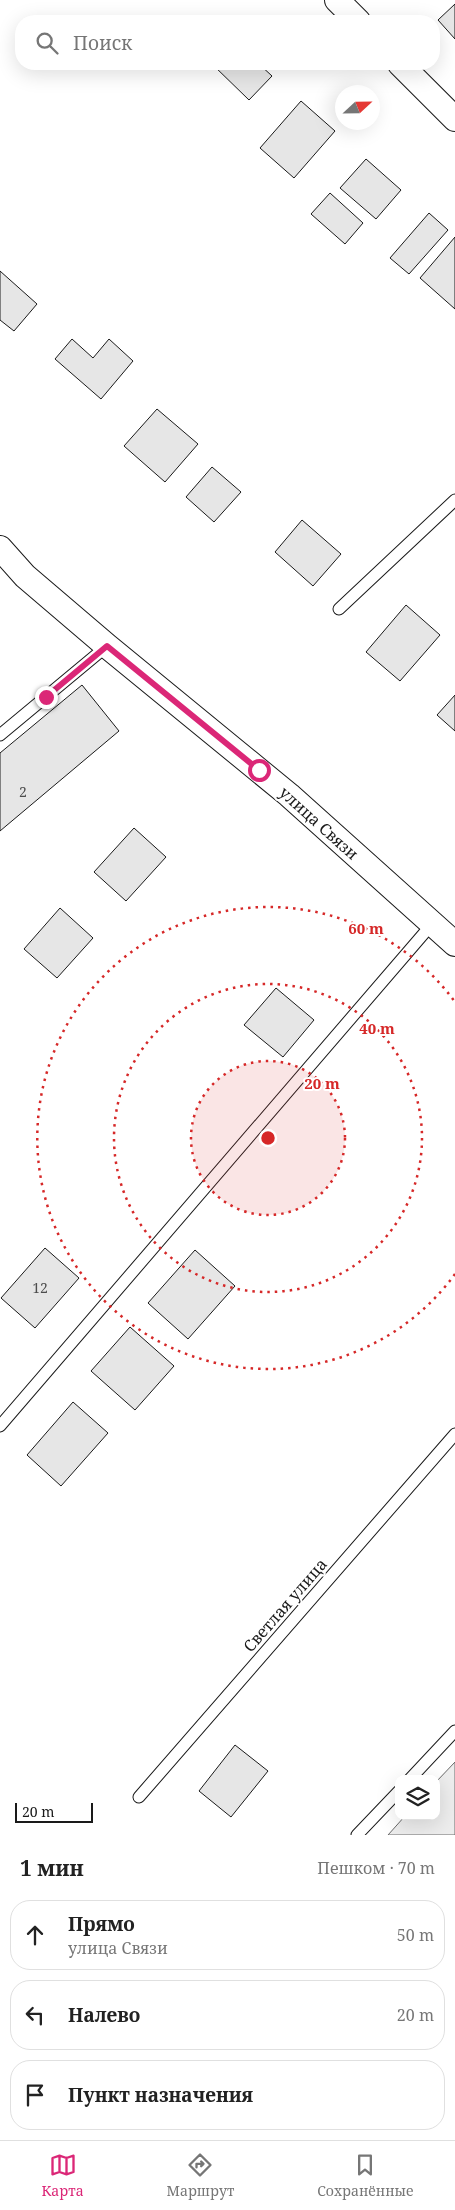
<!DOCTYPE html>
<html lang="ru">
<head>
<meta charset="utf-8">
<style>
  body { margin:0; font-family:"Noto Serif",serif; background:#f2f2f2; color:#222 }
  .controls { position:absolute; right:15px; bottom:15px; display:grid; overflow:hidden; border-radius:10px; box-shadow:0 5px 20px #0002 }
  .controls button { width:45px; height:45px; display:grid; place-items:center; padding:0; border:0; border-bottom:1px solid #e0e0e0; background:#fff; color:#222; font:25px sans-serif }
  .compass { position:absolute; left:335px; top:85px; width:45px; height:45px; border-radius:50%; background:#fff; box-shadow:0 5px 20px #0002; rotate:68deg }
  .scale { position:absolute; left:15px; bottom:12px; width:78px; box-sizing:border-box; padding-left:5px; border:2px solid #1a1a1a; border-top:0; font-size:14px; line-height:18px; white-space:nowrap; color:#1a1a1a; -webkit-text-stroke:4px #fff; paint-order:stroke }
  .stop { position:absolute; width:15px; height:15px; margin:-11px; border:4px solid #db2777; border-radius:50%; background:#fff }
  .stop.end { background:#db2777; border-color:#fff; box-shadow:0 1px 5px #0008 }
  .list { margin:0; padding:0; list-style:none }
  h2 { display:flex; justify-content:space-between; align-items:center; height:65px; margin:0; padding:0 20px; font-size:21px }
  h2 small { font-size:16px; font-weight:400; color:#767676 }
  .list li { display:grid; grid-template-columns:32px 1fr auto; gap:15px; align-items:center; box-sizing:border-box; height:70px; margin:0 10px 10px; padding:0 10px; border:1px solid #e0e0e0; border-radius:20px }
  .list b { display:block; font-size:19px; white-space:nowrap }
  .list p { margin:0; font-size:16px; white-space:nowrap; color:#767676 }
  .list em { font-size:16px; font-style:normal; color:#767676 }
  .icon { flex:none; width:28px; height:28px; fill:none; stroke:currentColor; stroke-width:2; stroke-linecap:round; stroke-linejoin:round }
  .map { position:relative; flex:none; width:455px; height:1835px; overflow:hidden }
  .search { position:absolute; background:#fff; box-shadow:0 5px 20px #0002; left:15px; right:15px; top:15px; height:55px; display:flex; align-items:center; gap:12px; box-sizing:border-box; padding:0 18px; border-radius:20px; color:#767676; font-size:19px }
  .sheet { height:305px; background:#fff }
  nav { display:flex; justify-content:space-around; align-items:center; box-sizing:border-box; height:70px; border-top:1px solid #e0e0e0; background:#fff; font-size:14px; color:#767676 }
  nav a { display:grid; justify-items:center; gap:2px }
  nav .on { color:#db2777 }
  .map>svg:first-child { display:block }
</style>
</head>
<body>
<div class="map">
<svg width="455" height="1835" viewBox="0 0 455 1835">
  <rect width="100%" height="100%" fill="#fff"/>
  <path fill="#ededed" stroke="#6a6a6a" d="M455,1762V1835H388L405,1816H436V1782Z"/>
  <path fill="#e6e6e6" stroke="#1a1a1a" d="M455,4V39L438,20Z
    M212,64H259L272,76L249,100Z
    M301,101L335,131L294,178L260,148Z
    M366,159L401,190L376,219L340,188Z
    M330,193L363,223L345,244L311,214Z
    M429,213L448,230L409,274L390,258Z
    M455,237V309L420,278Z
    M0,271L37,304L14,331L0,320Z
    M72,339L93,358L109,339L133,361L101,399L55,359Z
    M157,409L198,444L165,482L124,446Z
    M212,467L241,492L214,522L186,497Z
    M302,520L341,554L313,586L275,552Z
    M406,605L440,635L400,681L366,652Z
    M82,685L119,731L0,831V753Z
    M455,695V731L437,715Z
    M134,828L166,857L126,901L94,872Z
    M60,908L93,938L57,978L24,949Z
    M276,988L314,1020L283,1057L244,1025Z
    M45,1248L79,1278L35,1328L1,1298Z
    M195,1250L235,1286L188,1339L148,1303Z
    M130,1327L174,1366L135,1410L91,1371Z
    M73,1402L108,1433L61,1486L27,1455Z
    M235,1745L268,1771L231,1817L199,1791Z"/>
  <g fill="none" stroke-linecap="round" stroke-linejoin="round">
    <g stroke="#1a1a1a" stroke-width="13">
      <path id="service" d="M339,609L455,500
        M0,735L107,646
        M0,1426L432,924
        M410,1779L455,1731
        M139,1797L455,1434
        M357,1835L399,1791"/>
    </g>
    <g stroke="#1a1a1a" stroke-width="26">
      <path id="minor" d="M337,0L358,21
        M400,64L455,119
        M0,548L25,576L107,646L289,795L455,944"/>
    </g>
    <use href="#service" stroke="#fff" stroke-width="11"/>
    <use href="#minor" stroke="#fff" stroke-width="24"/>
  </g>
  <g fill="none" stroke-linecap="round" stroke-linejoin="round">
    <path stroke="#db2777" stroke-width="6" d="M46,697L107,646L259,770"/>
  </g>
  <circle cx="268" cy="1138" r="77" fill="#d62828" fill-opacity=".12"/>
  <g fill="none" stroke="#d62828" stroke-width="2.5" stroke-dasharray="2.5 5">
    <circle cx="268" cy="1138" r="77"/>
    <circle cx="268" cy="1138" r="154"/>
    <path d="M455 1274A231 231 0 1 1 455 1002"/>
  </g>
  <g text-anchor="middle" stroke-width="4" stroke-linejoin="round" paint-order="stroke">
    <g font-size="14" fill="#4d4d4d">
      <text x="23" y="797">2</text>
      <text x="40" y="1293">12</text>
    </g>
    <g font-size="16" fill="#1a1a1a" stroke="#fff">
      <text transform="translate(319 823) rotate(42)" y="6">улица Связи</text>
      <text transform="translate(285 1605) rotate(-49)" y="6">Светлая улица</text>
    </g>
  </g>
  <circle cx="268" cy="1138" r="8" fill="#d62828" stroke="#fff" stroke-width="2.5"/>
  <g font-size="15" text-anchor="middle" font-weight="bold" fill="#d62828" stroke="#fff" stroke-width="4" stroke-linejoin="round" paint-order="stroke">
    <text x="366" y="934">60 m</text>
    <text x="377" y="1034">40 m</text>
    <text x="322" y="1089">20 m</text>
  </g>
</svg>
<div class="controls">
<button><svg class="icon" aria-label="layers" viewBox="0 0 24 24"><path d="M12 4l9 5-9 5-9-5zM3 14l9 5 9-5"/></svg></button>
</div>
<svg class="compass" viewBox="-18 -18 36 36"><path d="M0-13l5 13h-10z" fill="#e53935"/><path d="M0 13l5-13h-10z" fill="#767676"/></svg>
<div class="scale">20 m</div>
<div class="stop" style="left:259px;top:770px"></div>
<div class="stop end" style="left:46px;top:697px"></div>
<div class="search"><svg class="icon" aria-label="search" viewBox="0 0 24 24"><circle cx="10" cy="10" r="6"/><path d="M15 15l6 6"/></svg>Поиск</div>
</div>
<section class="sheet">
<h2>1 мин<small>Пешком · 70 m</small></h2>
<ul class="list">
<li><svg class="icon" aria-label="ahead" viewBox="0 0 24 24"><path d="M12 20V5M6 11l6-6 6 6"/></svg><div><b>Прямо</b><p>улица Связи</p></div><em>50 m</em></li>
<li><svg class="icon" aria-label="left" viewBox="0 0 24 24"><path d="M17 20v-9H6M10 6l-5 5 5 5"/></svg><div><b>Налево</b></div><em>20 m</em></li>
<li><svg class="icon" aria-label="arrive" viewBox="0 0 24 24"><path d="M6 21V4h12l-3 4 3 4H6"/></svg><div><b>Пункт назначения</b></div></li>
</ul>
</section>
<nav>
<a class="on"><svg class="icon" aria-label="map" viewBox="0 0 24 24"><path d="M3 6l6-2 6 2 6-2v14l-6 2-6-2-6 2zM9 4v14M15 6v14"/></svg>Карта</a>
<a><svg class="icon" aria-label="directions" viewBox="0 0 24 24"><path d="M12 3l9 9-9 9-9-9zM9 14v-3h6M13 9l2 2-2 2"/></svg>Маршрут</a>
<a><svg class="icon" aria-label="saved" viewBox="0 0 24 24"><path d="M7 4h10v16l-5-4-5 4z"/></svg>Сохранённые</a>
</nav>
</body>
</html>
